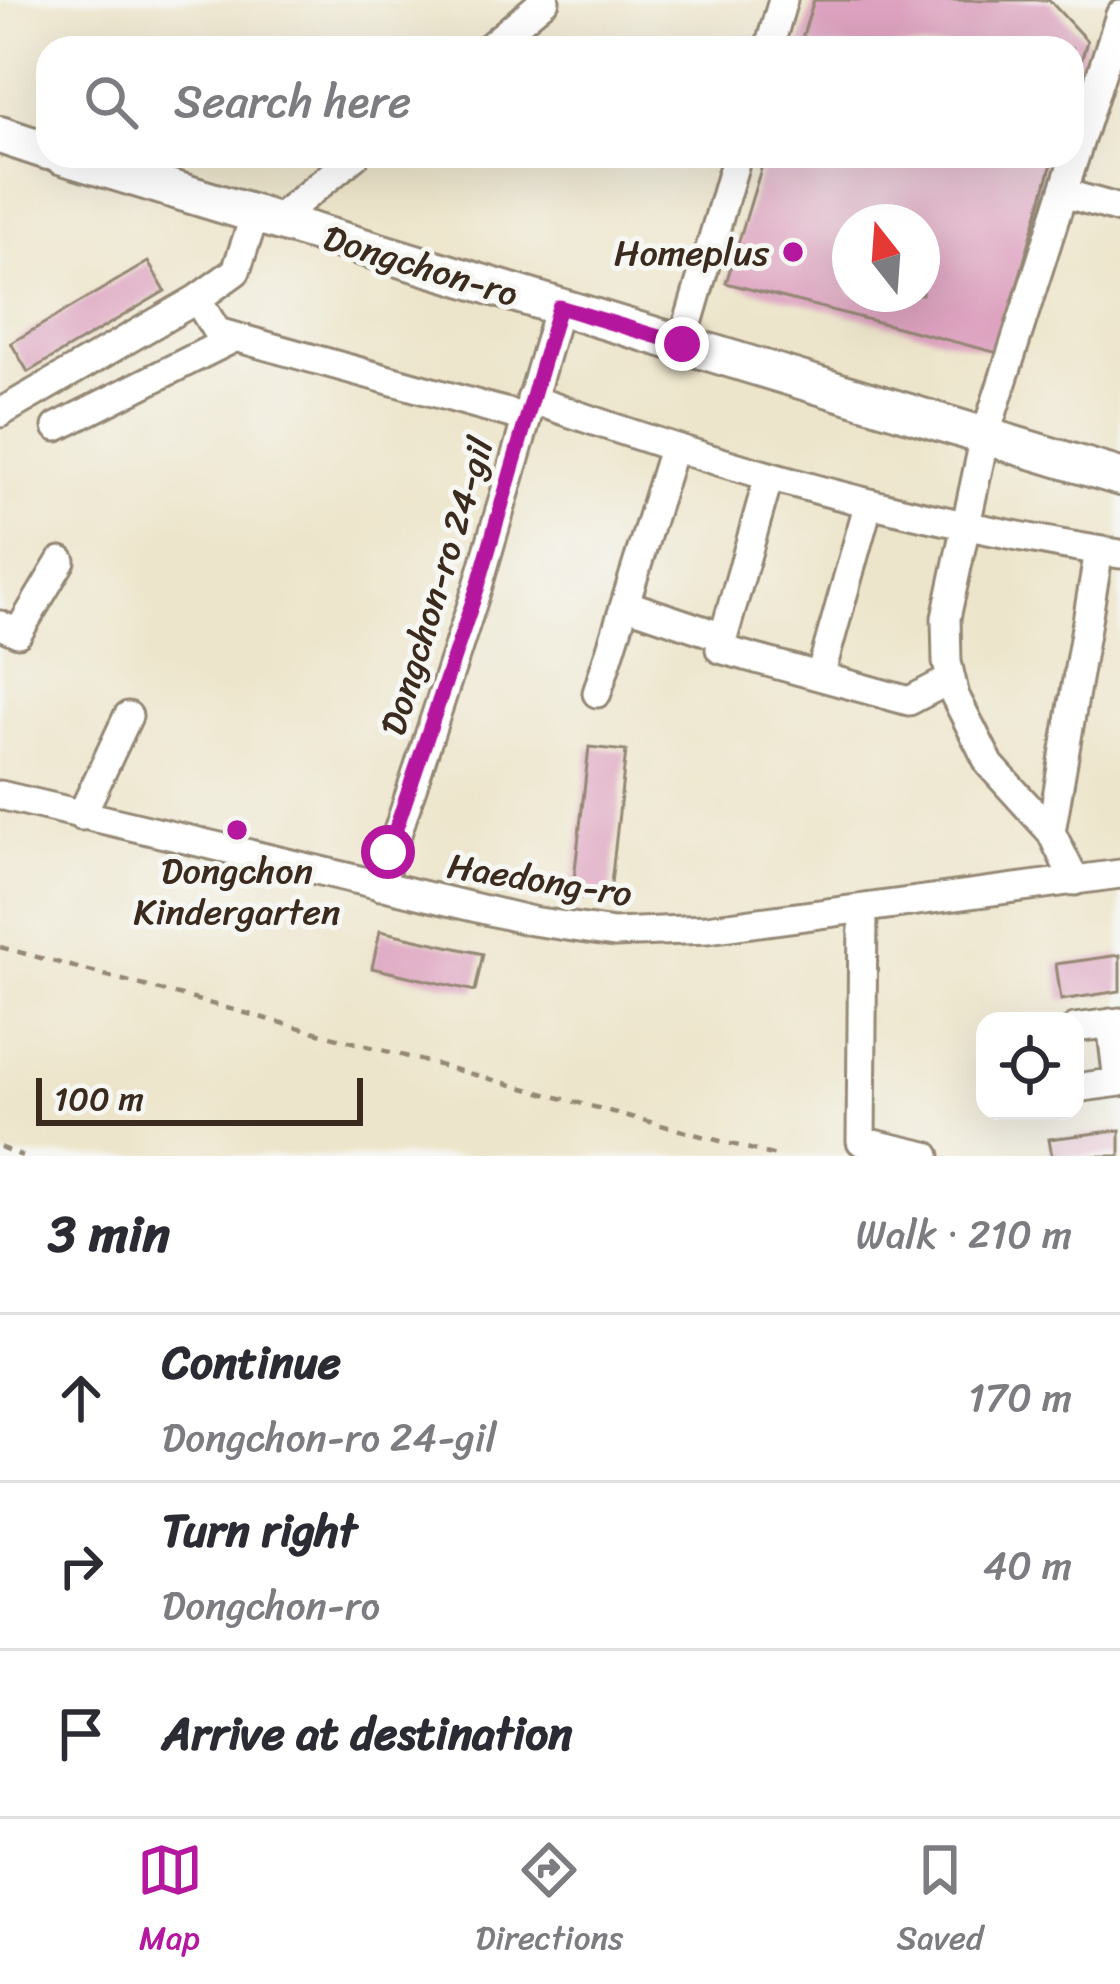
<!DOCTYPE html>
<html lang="en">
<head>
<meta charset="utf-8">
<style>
  body { margin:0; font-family:Sriracha,sans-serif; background:#f2f2f3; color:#2b2b33 }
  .controls { position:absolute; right:36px; bottom:36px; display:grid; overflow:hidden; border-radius:24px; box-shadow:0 12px 48px #0002 }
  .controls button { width:108px; height:108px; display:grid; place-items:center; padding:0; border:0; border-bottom:3px solid #e1e1e2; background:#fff; color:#2b2b33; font:60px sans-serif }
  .compass { position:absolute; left:832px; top:204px; width:108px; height:108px; border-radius:50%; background:#fff; box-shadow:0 12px 48px #0002; rotate:343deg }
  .scale { position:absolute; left:36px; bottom:30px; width:327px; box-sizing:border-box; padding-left:12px; border:6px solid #3b2a1e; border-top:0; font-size:33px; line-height:42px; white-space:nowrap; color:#3b2a1e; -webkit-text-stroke:9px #f6f6f2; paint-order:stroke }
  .stop { position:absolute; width:36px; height:36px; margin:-27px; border:9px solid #b5179e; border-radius:50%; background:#fff }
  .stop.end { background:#b5179e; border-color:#fff; box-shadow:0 3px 12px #0008 }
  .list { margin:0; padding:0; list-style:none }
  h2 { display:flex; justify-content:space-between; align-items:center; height:156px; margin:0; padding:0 48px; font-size:51px }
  h2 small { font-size:39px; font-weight:400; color:#7c7c81 }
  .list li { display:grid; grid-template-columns:78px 1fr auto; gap:36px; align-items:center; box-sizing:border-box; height:168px; padding:0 48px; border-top:3px solid #e1e1e2 }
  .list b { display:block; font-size:45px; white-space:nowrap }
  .list p { margin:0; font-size:39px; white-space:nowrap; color:#7c7c81 }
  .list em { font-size:39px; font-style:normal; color:#7c7c81 }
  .icon { flex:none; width:66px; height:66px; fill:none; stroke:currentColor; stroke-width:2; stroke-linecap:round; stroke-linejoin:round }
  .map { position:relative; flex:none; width:1120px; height:1156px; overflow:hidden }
  .search { position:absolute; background:#fff; box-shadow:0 12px 48px #0002; left:36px; right:36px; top:36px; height:132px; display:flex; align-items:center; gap:30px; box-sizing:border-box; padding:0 42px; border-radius:36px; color:#7c7c81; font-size:45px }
  .sheet { height:660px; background:#fff }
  nav { display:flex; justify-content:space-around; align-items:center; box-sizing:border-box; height:168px; border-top:3px solid #e1e1e2; background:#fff; font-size:33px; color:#7c7c81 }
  nav a { display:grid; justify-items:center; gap:6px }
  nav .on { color:#b5179e }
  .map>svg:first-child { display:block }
</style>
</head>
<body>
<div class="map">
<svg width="1120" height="1156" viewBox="0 0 1120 1156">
  <rect width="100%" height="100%" fill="#f6f6f2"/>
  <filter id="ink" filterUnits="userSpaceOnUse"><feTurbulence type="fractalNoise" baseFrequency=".00833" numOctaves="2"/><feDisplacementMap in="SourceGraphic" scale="24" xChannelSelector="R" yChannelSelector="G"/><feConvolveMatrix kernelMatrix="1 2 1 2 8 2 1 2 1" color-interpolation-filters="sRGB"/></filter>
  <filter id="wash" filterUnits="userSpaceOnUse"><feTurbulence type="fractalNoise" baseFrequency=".004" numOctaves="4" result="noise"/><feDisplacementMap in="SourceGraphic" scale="48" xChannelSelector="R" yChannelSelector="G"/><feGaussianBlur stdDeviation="2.7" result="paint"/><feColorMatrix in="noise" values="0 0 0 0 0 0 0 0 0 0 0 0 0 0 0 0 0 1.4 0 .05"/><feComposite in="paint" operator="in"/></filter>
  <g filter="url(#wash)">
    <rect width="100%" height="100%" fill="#ede5cb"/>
    <g id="blocks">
      <path fill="#dda2bf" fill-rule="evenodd" d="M814,0H1049L1087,41L1073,88L1072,48H799Z
        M765,156H1054L998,353L726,283ZM850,222H922V294H850Z
        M148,262L165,291L28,372L11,343Z
        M589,747L626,751L609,901L572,897Z
        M380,931L483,954L475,991L372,968Z
        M1120,955V991L1061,1000L1056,964Z
        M1120,1130V1156H1052L1049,1139Z"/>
    </g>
  </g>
  <g filter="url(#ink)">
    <use href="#blocks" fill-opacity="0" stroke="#948874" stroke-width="3"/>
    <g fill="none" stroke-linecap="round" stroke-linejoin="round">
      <g stroke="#948874" stroke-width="33">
        <path id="minor" d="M488,48L545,0
          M769,48L783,0
          M1063,193L1120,209
          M275,221L355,156
          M197,299L236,271L255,215
          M682,344L737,156
          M531,399C730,470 911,521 1120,554
          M0,413L197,299L217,332L526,418
          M57,427L236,337
          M673,449L625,604L723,637
          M768,480L720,649L909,701L951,679
          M0,625L18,633L61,561
          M820,676L868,506
          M597,693L625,604
          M0,795L532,921L614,933L707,929L1120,874
          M81,816L128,716
          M1051,832L1099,551
          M1075,881L1051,832L990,765L955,696L947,662L946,618L985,436L1120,15
          M380,886L478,586L559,307
          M863,910L861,1141L926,1156
          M1111,1023L1118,1082
          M1075,1028L1120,1022
          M1075,1088L1120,1082"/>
      </g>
      <g stroke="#948874" stroke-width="42">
        <path id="major" d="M0,135L48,151
          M63,156L1120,477"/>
      </g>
      <path stroke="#948874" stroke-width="4.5" stroke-dasharray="9 9" stroke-linecap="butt" d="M0,947L776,1156
        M0,1147L22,1156"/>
      <use href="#minor" stroke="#fff" stroke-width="27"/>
      <use href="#major" stroke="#fff" stroke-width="36"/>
    </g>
  </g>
  <g fill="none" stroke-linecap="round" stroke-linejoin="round" filter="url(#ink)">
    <path stroke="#b5179e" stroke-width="15" d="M388,852L478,586L559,307L682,344"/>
  </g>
  <g fill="#b5179e" stroke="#f6f6f2" stroke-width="4.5">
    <circle cx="793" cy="252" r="12"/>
    <circle cx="237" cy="830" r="12"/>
  </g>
  <g text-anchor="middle" stroke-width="10" stroke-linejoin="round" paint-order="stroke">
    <g font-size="36" fill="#3b2a1e" stroke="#f6f6f2" text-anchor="end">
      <text x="769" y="265">Homeplus</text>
      <text x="237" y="883" text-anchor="middle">Dongchon<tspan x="237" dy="41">Kindergarten</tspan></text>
    </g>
    <g font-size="36" fill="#3b2a1e" stroke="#f6f6f2">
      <text transform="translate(421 265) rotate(17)" y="13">Dongchon-ro</text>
      <text transform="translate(436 586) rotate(-73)" y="13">Dongchon-ro 24-gil</text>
      <text transform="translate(540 879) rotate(9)" y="13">Haedong-ro</text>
    </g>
  </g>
</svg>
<div class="controls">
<button><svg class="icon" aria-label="locate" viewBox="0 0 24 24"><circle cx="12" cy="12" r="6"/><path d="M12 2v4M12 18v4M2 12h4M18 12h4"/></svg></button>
</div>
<svg class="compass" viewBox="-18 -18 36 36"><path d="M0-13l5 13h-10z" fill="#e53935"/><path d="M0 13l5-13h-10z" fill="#7c7c81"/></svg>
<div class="scale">100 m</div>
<div class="stop" style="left:388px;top:852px"></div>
<div class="stop end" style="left:682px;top:344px"></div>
<div class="search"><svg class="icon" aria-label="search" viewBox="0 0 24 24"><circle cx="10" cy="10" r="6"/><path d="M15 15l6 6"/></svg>Search here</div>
</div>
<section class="sheet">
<h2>3 min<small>Walk · 210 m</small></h2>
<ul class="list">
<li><svg class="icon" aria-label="ahead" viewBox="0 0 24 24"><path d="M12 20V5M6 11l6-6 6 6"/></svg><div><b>Continue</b><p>Dongchon-ro 24-gil</p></div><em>170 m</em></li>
<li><svg class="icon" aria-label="right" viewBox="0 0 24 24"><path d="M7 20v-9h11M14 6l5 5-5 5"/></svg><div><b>Turn right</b><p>Dongchon-ro</p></div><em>40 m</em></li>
<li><svg class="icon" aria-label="arrive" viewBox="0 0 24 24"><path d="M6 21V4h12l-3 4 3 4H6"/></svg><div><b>Arrive at destination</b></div></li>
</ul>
</section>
<nav>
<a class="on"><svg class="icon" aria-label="map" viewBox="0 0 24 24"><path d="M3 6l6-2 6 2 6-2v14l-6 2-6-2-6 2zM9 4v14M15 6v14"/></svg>Map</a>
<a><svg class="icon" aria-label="directions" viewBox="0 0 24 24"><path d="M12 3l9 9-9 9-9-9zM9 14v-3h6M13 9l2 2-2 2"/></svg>Directions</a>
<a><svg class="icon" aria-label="saved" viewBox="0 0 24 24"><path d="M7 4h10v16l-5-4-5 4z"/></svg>Saved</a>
</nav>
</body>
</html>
